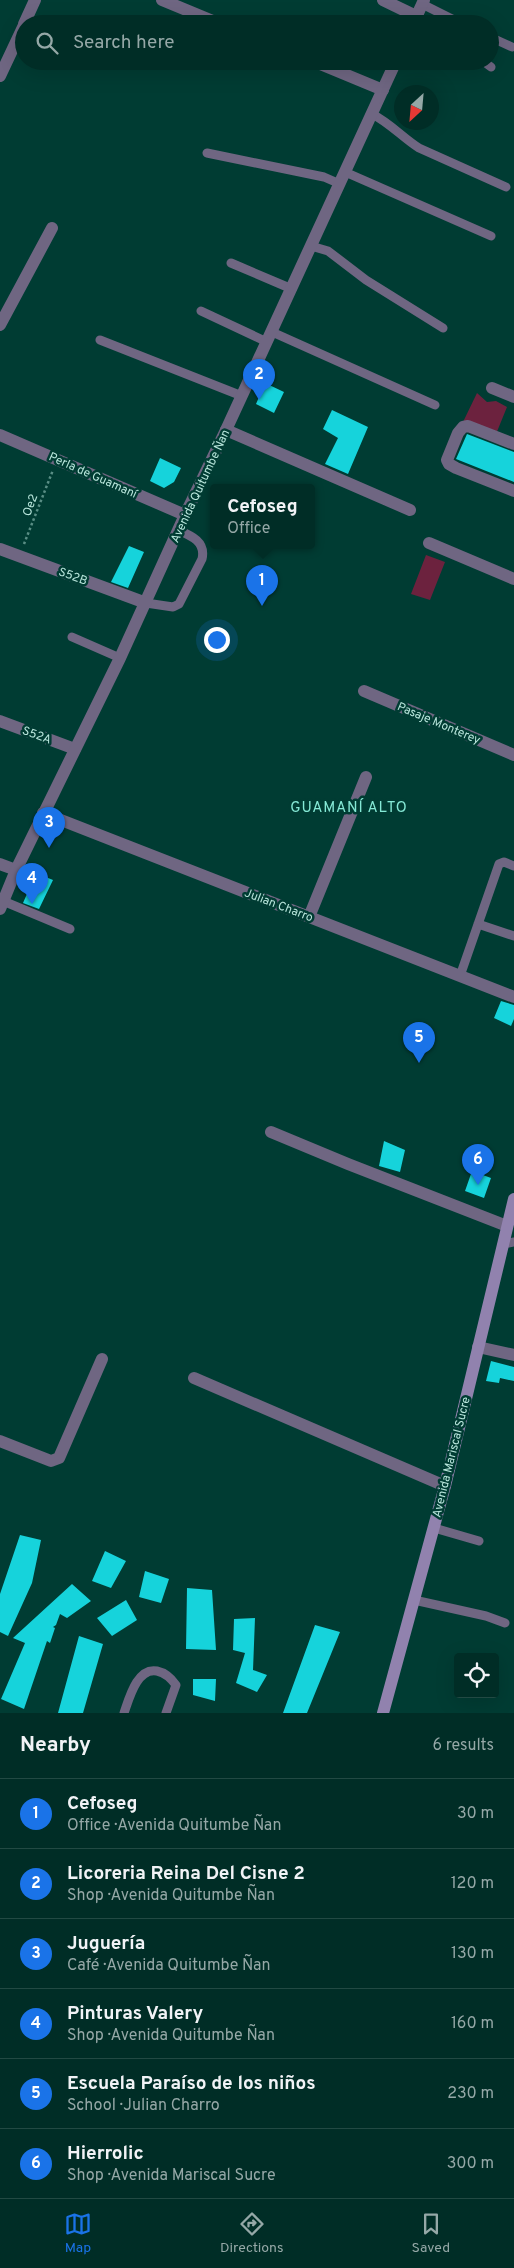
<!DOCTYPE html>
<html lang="en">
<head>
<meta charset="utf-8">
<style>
  body { margin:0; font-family:Overpass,sans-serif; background:#0e3932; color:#f1f3f6 }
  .controls { position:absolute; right:15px; bottom:15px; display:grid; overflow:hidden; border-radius:5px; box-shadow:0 5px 20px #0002 }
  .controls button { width:45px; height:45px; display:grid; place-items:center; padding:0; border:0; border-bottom:1px solid #224943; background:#002d26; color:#f1f3f6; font:25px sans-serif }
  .compass { position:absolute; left:394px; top:85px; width:45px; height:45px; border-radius:50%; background:#002d26; box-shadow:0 5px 20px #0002; rotate:206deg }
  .you { position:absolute; left:216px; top:639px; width:18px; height:18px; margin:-12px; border:4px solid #fff; border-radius:50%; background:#1a73e8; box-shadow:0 0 0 8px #1a73e833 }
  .badge { display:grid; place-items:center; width:32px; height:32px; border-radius:50%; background:#1a73e8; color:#fff; font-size:16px; font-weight:700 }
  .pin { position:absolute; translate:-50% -41px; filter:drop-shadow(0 1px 2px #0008) }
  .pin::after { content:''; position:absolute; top:26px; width:18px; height:15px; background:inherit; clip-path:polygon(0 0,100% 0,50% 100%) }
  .popup { position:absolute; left:210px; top:484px; width:105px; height:65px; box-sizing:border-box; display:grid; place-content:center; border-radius:5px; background:#002d26; filter:drop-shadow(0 1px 4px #0005); font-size:16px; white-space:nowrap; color:#95a8a7 }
  .popup b { font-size:19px; color:#f1f3f6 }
  .popup::after { content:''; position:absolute; left:50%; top:100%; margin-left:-10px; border:10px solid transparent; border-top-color:#002d26 }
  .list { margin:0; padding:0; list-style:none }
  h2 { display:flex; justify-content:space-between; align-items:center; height:65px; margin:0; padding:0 20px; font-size:21px }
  h2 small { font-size:16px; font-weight:400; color:#95a8a7 }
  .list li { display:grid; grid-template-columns:32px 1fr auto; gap:15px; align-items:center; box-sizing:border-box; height:70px; padding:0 20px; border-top:1px solid #224943 }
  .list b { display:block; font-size:19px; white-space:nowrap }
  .list p { margin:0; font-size:16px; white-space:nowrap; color:#95a8a7 }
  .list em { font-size:16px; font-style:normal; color:#95a8a7 }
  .icon { flex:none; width:28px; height:28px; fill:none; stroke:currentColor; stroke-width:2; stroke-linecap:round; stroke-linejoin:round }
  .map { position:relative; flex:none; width:514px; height:1713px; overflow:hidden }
  .search { position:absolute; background:#002d26; box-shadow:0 5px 20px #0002; left:15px; right:15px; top:15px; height:55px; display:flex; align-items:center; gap:12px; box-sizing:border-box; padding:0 18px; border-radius:28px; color:#95a8a7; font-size:19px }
  .sheet { height:485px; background:#002d26 }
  nav { display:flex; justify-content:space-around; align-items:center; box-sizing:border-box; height:70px; border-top:1px solid #224943; background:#002d26; font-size:14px; color:#95a8a7 }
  nav a { display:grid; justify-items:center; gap:2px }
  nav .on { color:#1a73e8 }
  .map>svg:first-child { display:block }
</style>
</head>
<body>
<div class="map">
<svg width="514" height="1713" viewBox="0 0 514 1713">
  <rect width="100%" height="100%" fill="#003c33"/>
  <path fill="#6c223e" d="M477,393L487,402L496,401L507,407L496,434L463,422Z
    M426,555L445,562L430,600L411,594Z"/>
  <path fill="#16d3db" d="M265,383L284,392L274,413L256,404Z
    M332,410L368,427L348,474L325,464L338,438L323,429Z
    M467,434L514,452V482L456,459Z
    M160,458L181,468L174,482L164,488L150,481Z
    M129,546L144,552L128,588L111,582Z
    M36,873L53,880L39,909L23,903Z
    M501,1001L514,1005V1019L511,1026L494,1018Z
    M384,1141L405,1150L400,1172L379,1166Z
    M472,1171L491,1178L484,1198L465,1191Z
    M491,1361L514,1367V1381L500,1378L499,1383L486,1381Z
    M20,1535L41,1540L32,1583L8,1636L0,1632V1594Z
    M105,1551L126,1561L111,1588L92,1581Z
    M145,1571L169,1579L161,1603L139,1597Z
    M72,1584L91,1601L67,1618L60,1614L56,1625L53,1627L55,1628L50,1643L47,1641L24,1709L1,1699L25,1643L13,1638Z
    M187,1588L212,1590L216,1650L186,1649Z
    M126,1600L137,1620L112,1636L97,1618Z
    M255,1618L253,1670L267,1675L257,1692L236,1683L245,1653L233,1650L234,1619Z
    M315,1625L340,1632L307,1713H283Z
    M79,1636L103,1644L83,1713H58Z
    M193,1679H216L215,1701L193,1695Z"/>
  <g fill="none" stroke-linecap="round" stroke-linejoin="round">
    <path stroke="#598e85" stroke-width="2.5" stroke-dasharray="2.5 2.5" stroke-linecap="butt" d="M24,544L53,470"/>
    <path stroke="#6f6682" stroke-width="9" d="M422,4L462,24
      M416,16L432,24
      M490,37L512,47
      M483,61L491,67
      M372,114C390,123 403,138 419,148L506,187
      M207,153L324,177L340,184
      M345,172L491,236
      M311,246L328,251L366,280L443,328
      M231,263L292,289
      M201,311L267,342
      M272,332L435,405
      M100,340L242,396
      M146,603L173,607L179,604L202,559C206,542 192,536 178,530
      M72,637L120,658
      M3,901L70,929
      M478,924L514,936
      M460,976L499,864L504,862L514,866
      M503,1244L514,1242
      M434,1528L479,1541
      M414,1600L486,1616L505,1623
      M124,1713C129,1699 137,1667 157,1671C166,1673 171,1678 176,1685L166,1713"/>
    <path stroke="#6f6682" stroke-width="12" d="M162,0L220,24
      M383,0L416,16
      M24,24L35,0
      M313,61L383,90
      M0,76L24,25
      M0,325L52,228
      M492,388L514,397
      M226,430L410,510
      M0,435L185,515
      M514,444L468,426L463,427L458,433L447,460L449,464L456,468L514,491
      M429,543L514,579
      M0,549L146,603
      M364,691L514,755
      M0,721L75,749
      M43,813L514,997
      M0,864L16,870
      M309,917L366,777
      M271,1132L348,1164L507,1226
      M194,1378L445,1486
      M0,1441L51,1461L59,1458L102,1359"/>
    <path stroke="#6f6682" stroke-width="12" d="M413,24L424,0
      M0,909L16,870L120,658L185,515L226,430L396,61
      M478,1347L514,1355"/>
    <path stroke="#9182ae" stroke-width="12" d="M383,1713L445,1486L514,1199"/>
  </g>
  <g text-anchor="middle" stroke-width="5" stroke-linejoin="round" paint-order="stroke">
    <g font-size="12" fill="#b8e6dc" stroke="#003c33">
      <text transform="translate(93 475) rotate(24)" y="4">Perla de Guamaní</text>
      <text transform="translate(200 486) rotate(-65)" y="4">Avenida Quitumbe Ñan</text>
      <text transform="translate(30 505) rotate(-69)" y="4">Oe2</text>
      <text transform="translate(73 576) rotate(20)" y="4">S52B</text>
      <text transform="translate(439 723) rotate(23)" y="4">Pasaje Monterey</text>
      <text transform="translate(37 735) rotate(20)" y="4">S52A</text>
      <text transform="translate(279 905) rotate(21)" y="4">Julian Charro</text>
      <text transform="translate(451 1457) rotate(-76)" y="4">Avenida Mariscal Sucre</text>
    </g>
    <g font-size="15" letter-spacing="1" fill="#85e9d6" stroke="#003c33">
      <text x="349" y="812">GUAMANÍ ALTO</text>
    </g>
  </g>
</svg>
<div class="controls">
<button><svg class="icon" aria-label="locate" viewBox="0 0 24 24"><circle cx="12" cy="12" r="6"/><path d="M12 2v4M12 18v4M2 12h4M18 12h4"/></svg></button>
</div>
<svg class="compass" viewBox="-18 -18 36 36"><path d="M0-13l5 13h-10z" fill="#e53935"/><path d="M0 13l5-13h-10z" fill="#95a8a7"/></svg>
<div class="you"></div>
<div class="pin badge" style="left:262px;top:606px">1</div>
<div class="popup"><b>Cefoseg</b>Office</div>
<div class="pin badge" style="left:259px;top:400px">2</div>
<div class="pin badge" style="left:49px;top:848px">3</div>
<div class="pin badge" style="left:32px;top:904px">4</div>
<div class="pin badge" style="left:419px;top:1063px">5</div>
<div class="pin badge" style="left:478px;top:1185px">6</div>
<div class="search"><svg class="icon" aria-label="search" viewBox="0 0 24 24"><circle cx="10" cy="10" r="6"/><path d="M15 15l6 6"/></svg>Search here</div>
</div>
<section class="sheet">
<h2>Nearby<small>6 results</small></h2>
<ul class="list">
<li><span class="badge">1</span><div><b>Cefoseg</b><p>Office · Avenida Quitumbe Ñan</p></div><em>30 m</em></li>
<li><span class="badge">2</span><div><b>Licoreria Reina Del Cisne 2</b><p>Shop · Avenida Quitumbe Ñan</p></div><em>120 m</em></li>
<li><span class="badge">3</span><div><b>Juguería</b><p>Café · Avenida Quitumbe Ñan</p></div><em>130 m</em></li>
<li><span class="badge">4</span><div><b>Pinturas Valery</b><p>Shop · Avenida Quitumbe Ñan</p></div><em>160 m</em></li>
<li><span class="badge">5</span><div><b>Escuela Paraíso de los niños</b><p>School · Julian Charro</p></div><em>230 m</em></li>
<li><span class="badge">6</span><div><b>Hierrolic</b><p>Shop · Avenida Mariscal Sucre</p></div><em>300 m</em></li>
</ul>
</section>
<nav>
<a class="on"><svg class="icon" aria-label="map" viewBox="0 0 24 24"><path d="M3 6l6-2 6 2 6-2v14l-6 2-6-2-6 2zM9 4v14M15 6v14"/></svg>Map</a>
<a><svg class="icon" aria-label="directions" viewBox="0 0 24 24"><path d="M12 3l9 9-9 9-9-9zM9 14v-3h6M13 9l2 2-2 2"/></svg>Directions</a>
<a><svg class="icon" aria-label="saved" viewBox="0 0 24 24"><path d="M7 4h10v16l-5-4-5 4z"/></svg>Saved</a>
</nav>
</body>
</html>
